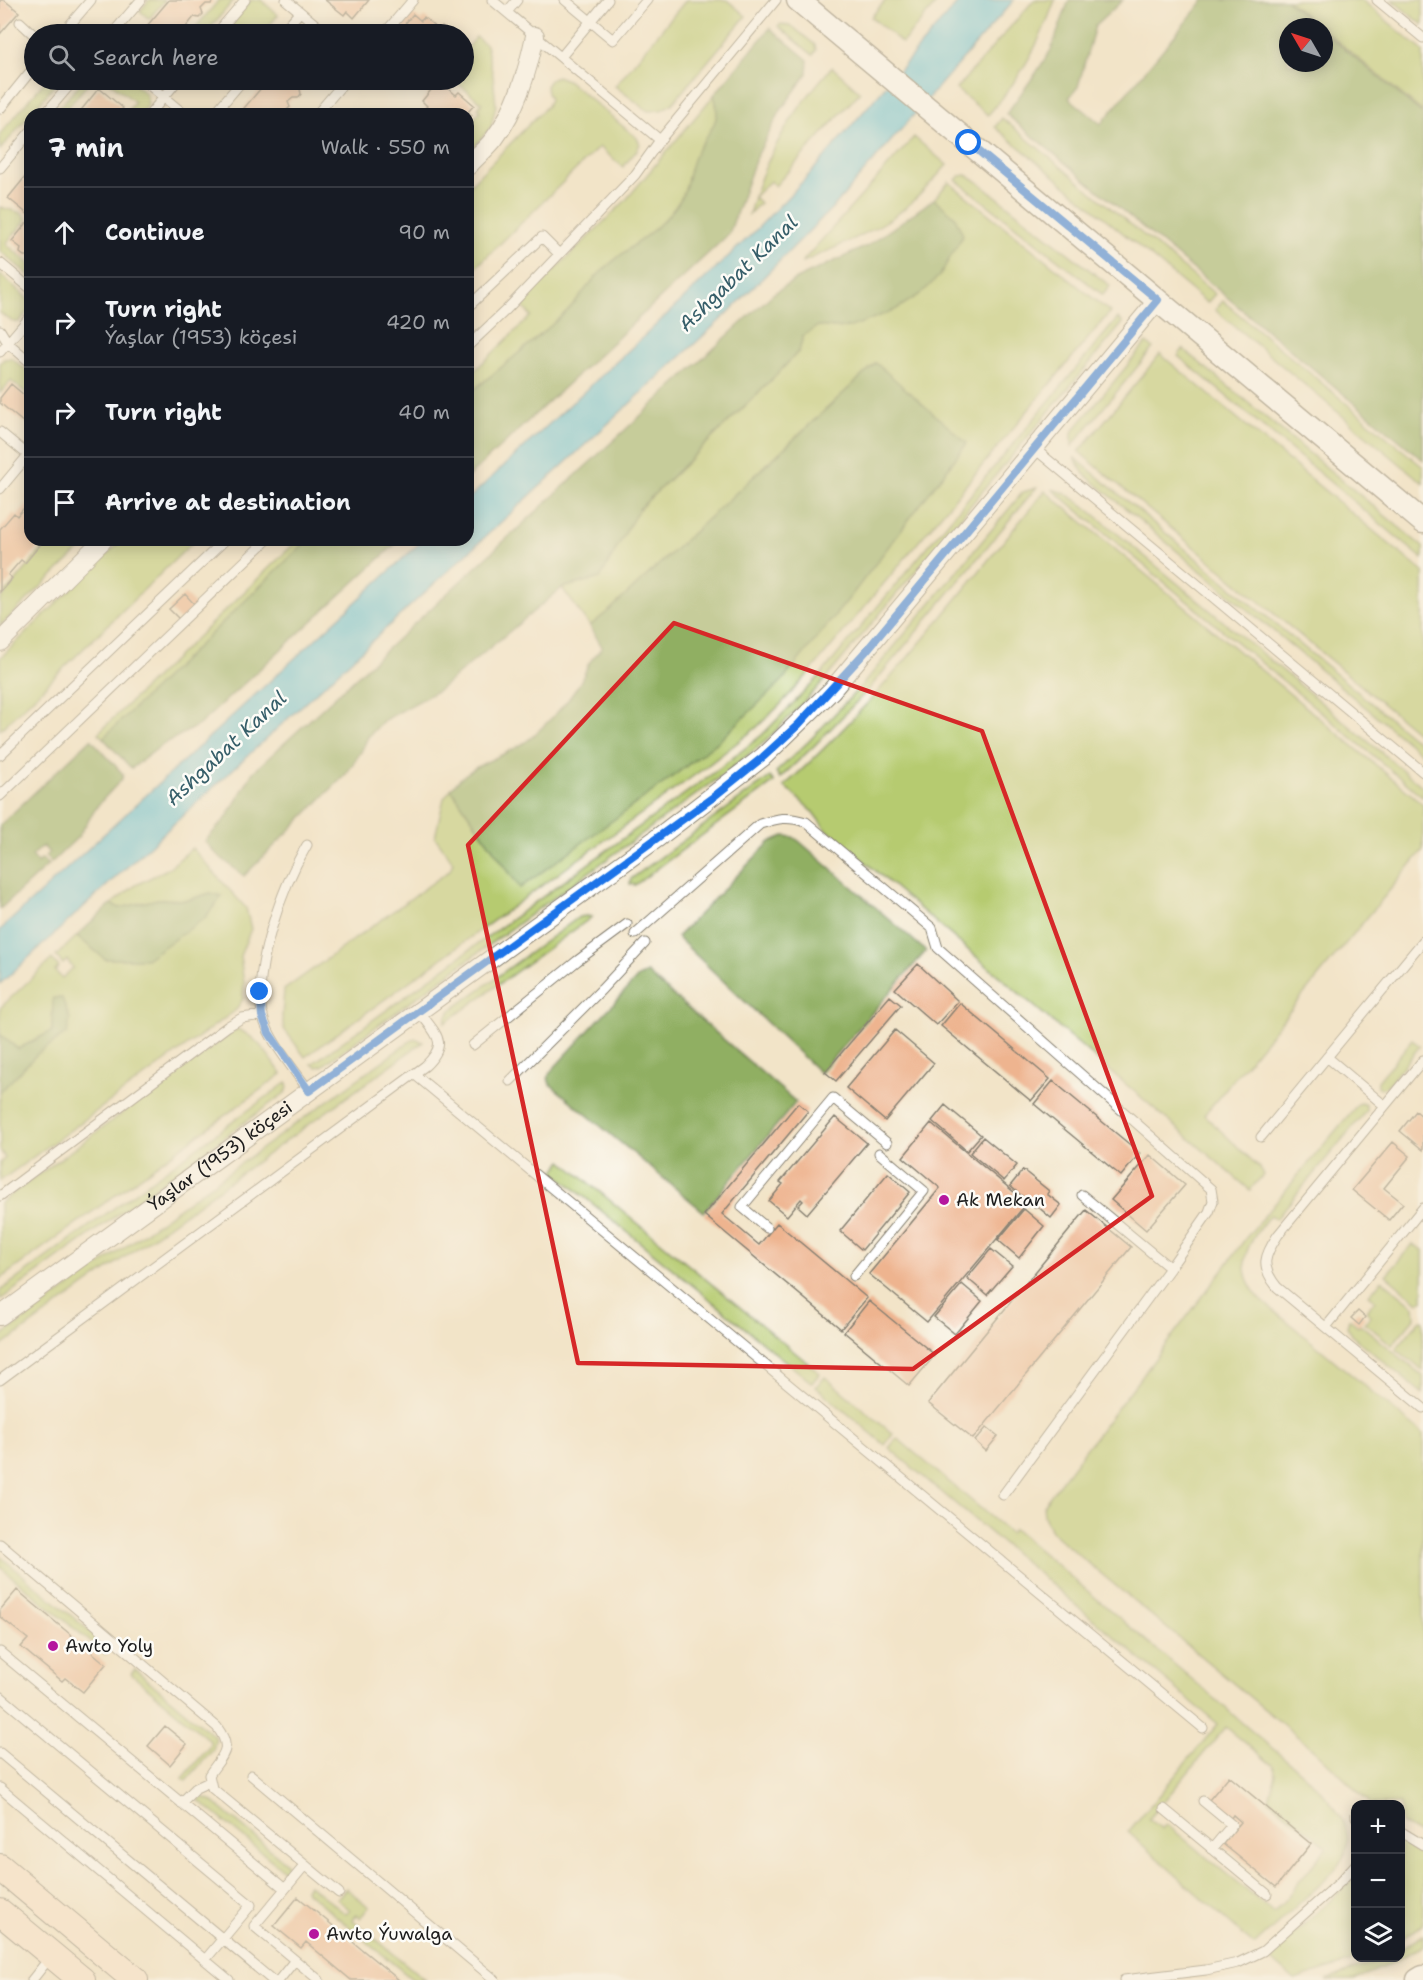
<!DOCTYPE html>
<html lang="en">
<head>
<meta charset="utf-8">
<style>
  body { margin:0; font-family:"Shantell Sans",sans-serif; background:#20242c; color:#f1f3f6 }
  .controls { position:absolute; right:18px; bottom:18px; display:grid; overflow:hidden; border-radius:12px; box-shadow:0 3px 15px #0003 }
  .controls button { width:54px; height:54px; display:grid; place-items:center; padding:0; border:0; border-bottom:2px solid #363941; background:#171b24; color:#f1f3f6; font:30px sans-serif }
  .compass { position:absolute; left:1279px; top:18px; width:54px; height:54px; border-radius:50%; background:#171b24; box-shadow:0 3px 15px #0003; rotate:309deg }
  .stop { position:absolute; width:18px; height:18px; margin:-14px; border:4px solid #1a73e8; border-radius:50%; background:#fff }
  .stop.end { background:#1a73e8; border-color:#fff; box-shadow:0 2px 6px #0008 }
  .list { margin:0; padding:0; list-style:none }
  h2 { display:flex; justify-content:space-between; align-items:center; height:78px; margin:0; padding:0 24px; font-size:26px }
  h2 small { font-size:20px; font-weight:400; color:#9ea1a6 }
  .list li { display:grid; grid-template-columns:39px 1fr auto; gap:18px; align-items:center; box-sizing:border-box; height:90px; padding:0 24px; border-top:2px solid #363941 }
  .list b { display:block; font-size:22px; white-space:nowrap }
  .list p { margin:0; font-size:20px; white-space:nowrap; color:#9ea1a6 }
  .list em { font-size:20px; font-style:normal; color:#9ea1a6 }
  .icon { flex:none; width:33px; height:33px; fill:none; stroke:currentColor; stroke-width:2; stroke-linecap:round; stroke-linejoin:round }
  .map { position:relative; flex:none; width:1423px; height:1980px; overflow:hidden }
  .search { position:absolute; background:#171b24; box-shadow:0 3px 15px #0003; left:24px; top:24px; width:450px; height:66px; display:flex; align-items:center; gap:15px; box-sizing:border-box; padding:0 21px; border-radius:33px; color:#9ea1a6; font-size:22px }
  .panel { position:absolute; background:#171b24; box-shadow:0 3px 15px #0003; left:24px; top:108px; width:450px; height:438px; border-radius:18px }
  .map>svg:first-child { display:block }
</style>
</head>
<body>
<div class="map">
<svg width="1423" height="1980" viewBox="0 0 1423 1980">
  <rect width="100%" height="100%" fill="#fdfcf7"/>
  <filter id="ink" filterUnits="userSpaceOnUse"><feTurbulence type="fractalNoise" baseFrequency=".0167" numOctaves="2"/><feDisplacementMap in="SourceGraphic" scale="12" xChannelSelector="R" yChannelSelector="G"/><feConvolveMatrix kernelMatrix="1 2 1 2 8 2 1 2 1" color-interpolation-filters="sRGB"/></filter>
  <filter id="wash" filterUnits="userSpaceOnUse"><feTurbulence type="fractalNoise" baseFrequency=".008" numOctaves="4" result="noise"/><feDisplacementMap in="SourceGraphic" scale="24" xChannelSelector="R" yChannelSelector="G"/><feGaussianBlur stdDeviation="1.35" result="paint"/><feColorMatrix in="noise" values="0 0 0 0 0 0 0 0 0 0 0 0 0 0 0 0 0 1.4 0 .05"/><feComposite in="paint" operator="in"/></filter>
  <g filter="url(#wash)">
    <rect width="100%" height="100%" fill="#f2e4c8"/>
    <path fill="#b6cb6f" stroke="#697446" stroke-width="1.5" fill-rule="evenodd" d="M149,0H165L149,19L140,11Z
      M219,0H234L205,34H190Z
      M251,0H261L278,15L262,34H222Z
      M686,0H727L746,16L672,104L661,110L648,111L615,86Z
      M886,0H939L902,43L871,17Z
      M1034,0H1055C1039,45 1020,79 988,115L956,89Z
      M1288,0H1362L1423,51V112L1324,30V27H1320Z
      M1392,0H1423V25Z
      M781,24L793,27L815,45L816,50L813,55L778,26Z
      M476,37L486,45L493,75L496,105L491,127L468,154V136L470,134L468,126L480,111L478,108L482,103L454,80H464V52Z
      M832,67L860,92L775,186L770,181L754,197L760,203L749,214C763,158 794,109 832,67Z
      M557,76L567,80L637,138L640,144L637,150L623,167L599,147L468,275V187L547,106L550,99L547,93L546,86L550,80Z
      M46,80H59L0,150V134Z
      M83,80H91L62,114H54Z
      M107,80H129L146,94L148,105L140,114H125L135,102Z
      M714,95C724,123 707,131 696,153C688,167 689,186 680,200C661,231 628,246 602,271C589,283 579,299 566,312C535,341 501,367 468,395V377L531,316L520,304L625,201Z
      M1002,118L1215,294L1207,303L995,127Z
      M914,137L947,165C930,184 914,203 893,217C865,236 831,249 801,263Z
      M966,175L974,179L1110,286L1103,295L956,180L960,176Z
      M949,182L1110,312L811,671L780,705L756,728L703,769L305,1057L284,1029L282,1017L284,990L450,870L453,862L435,837L444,798L451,789L520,887L660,786L719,741L876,363L611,609L590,626L562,588L600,578L638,510L773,379L799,351L803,336L818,326L835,328L940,275L947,261L955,217L934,199Z
      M0,207L21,213L27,219L6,244L30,264V276L0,251Z
      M0,274L30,301V309L19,322H13L0,313Z
      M1223,301L1423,467V483L1215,310Z
      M1118,318L1123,323L823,682L767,740L712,783L322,1066L317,1067L312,1064L708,777L762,735L818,678Z
      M1146,343L1153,348L1072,446V432Z
      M1183,349L1423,547V559L1178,356Z
      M1160,354L1423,572V737L1079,452Z
      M11,358L30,373V396L11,381L0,393V363L4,359Z
      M1074,457L1423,746V755L1084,474Z
      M1036,488L869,689L814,746L780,778L776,772L809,741L863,684L1023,492Z
      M1052,489L1065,493L1083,505L1423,787V797Z
      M1045,491L1423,804V850L1204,1115L1260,1168L1263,1175L1250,1190L824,827L812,811L784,786C882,699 961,591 1045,491Z
      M50,540H90L0,626V600Z
      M122,540H195L0,730V658Z
      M298,540H308L103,738L98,733Z
      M770,777L774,782L635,885L630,884L631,879Z
      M192,848L246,908L251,929L240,956L244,983L243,999L236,1010L0,1181V1163L5,1158L0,1150V1092L37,1054L58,1040L53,998L52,1031L18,1049L0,1034V1008L52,959L59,967L55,971L62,978L73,968L67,960L63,964L56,956L77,936L105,959L210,893L188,900L158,899L120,908L111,904L136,885L169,868Z
      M587,916L592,917L445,1023L446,1018L450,1011L579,917Z
      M237,1029C258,1037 269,1057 282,1074L0,1279V1203Z
      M417,1039L423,1042L0,1347V1337L412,1040Z
      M1412,1040L1420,1046L1386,1087L1380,1089L1377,1087L1378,1081Z
      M287,1082L288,1088L285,1093L0,1300V1291Z
      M1361,1103L1366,1105V1111L1276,1219L1270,1215C1246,1244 1232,1268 1261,1300L1423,1434V1836L1401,1823L1400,1804H1371L1315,1751L1057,1537C1049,1528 1041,1517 1044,1504L1225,1267L1245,1239L1358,1104Z
      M562,1161L820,1373L812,1383L554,1172Z
      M1413,1244L1423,1250V1301L1418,1302L1386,1275Z
      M1382,1280L1414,1306L1415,1317L1392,1345L1365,1323L1371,1316L1366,1311L1375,1300L1369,1295Z
      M1349,1319L1358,1326L1360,1324L1423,1376V1394L1351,1335L1347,1327Z
      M1423,1320V1371L1396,1349L1419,1321Z
      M825,1377L893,1434L885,1445L816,1387Z
      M897,1438L1010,1533L1014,1529L1219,1702C1235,1717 1251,1731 1267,1744C1292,1765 1363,1816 1345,1854C1336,1872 1320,1885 1305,1898C1288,1914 1271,1929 1254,1945L1128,1832L1218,1724L889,1448ZM1226,1727L1273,1766L1276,1774L1269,1799L1327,1847L1274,1913L1166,1824L1162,1829L1149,1819Z
      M0,1556L110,1648L105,1654L0,1567Z
      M135,1669L216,1738L213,1750L186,1781L183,1780V1778L209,1747L210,1741L131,1674Z
      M201,1797L211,1800L285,1862L288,1869L287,1873L198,1800Z
      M1400,1839L1423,1854V1925L1401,1939Z
      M1355,1878L1356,1958H1363L1295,1980L1268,1957Z
      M309,1885L346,1914L350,1910L337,1899L346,1888L369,1907L360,1918L356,1915L353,1920L425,1980H413L307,1892L306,1889Z
      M1423,1935V1946L1386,1966L1354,1980H1327L1383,1958H1400L1401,1949Z"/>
    <path fill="#90af62" stroke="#56663f" stroke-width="1.5" d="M1069,0H1123L1095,26L1078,87L1069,98L1101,124L1204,0H1286L1318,27H1288V63H1324V32L1423,114V460L1006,114L1036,73L1051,50Z
      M770,28L808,60L807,74L781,110L756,158L729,234L468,477V395C501,367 535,341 566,312C579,299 589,283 602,271C628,246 661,231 680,200C689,186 688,167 696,153C707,131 724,123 714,95Z
      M934,199L955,217L963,235L940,275L922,293L895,310L851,327L835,328L818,326L803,336L799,351L772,379L638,510L600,578L562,588L439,690L383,721L368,737L361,752L346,774L244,876L215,853L205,841L227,817L253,772L774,293L798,278L867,246Z
      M876,363L967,443L851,596L782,681L719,741L660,786L520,888L451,789C471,761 507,758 532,737C546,724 562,709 573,693C580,684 584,675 588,665C591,659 598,653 602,647L590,626L611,609Z
      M308,540H400L199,725L162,745L132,768L130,767L103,738Z
      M91,739L123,774L122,779L98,805L78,837L51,863L45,856L49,853L43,846L32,856L38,863L42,859L48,865L0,909V825Z
      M784,836L793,837L799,841L926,951L820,1073L677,937L770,842Z
      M210,893L222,896L205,918L146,959H105L77,936L111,904L120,908L158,899L188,900Z
      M647,973L796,1102L704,1212L550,1084C547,1079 548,1075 552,1070L638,977Z
      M53,998H62L70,1019L67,1033L37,1054L0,1092V1034L18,1049L52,1031Z"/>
    <path fill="#5ec2dc" stroke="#3d6f7c" stroke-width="1.5" d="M960,0H1014L836,204L727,314L0,984V930L423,540H468V499L642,338L752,234L808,176Z"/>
    <g id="blocks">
      <path fill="#eeb48f" d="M0,0H4L19,12L0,34Z
        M169,0H214L211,4H206L201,9L203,14L199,18L194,17L182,32L183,34H140Z
        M325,0H369L354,18L347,11L344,15Z
        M413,14L421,21L424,17L439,30L442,27L450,34H403L399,31Z
        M268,80H303L306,82L300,89L301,94L298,98H293L288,102L290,107L286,111H282L279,114H239Z
        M418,80H440L439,81L456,95L459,92L474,105L468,112L472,115L468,119V114H421L427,106L422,101L431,90Z
        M99,88L123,108L118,114H78Z
        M30,171V216L8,198Z
        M30,219V256H24L20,253L21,248L12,241Z
        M11,384L30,400V415L24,423L0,403V398Z
        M30,493V540H44L25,563L21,560L8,575L12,578L0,592V529L14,513L17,516L30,501L26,498Z
        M185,594L196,606L181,621L169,609Z
        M918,964L958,1001L936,1025L895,989Z
        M890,996L901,1005L836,1081L825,1072Z
        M960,1003L1050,1079L1031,1101L941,1026Z
        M895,1030L934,1063L885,1121L846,1088Z
        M1053,1081L1140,1153L1121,1176L1034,1104Z
        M798,1103L808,1111L722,1214L759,1245L777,1223L867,1298L841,1329L704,1215Z
        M945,1105L981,1135L967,1151L932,1121Z
        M1416,1111L1423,1117V1150L1400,1131Z
        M835,1117L867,1143L807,1214L798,1206L803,1201L801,1199L787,1216L769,1201L783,1184L780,1182Z
        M931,1123L1027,1203L927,1322L869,1274L940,1188L903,1157Z
        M983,1137L1017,1165L1004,1181L970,1153Z
        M1393,1142L1410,1156L1384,1188L1403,1203L1389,1220L1352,1190Z
        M1150,1155L1185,1185L1146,1230L1111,1200Z
        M1023,1170L1049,1191L1047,1194L1061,1205L1051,1218L1037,1206L1035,1207L1010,1186Z
        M888,1173L910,1192L862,1250L840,1231Z
        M1024,1209L1044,1226L1019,1258L998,1240Z
        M1086,1210L1131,1247L973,1439L928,1403Z
        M991,1249L1012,1266L987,1295L967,1278Z
        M962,1284L982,1301L955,1334L934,1317Z
        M869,1301L935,1355L909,1386L844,1332Z
        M1358,1311L1365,1317L1359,1325L1351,1318Z
        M987,1427L998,1436L986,1451L975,1441Z
        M17,1590L106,1664L83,1692L65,1678L62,1681L21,1647L28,1639L0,1617V1610Z
        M165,1726L187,1744L170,1765L148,1746Z
        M1229,1776L1311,1844L1276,1887L1223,1844L1241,1822L1233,1815L1231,1818L1209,1800Z
        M298,1897L399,1980H351L306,1942L301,1948L274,1926Z"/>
    </g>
  </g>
  <g filter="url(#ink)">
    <use href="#blocks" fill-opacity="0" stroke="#878072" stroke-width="1.5"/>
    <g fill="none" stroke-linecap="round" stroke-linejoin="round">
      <g stroke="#878072" stroke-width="11">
        <path id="service" d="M286,0L327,34
          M492,0L660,140
          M565,0L613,40L647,0
          M1377,0L1423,38
          M507,12L517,0
          M20,22L34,35
          M62,34L91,0
          M112,34L141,0
          M216,34L245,0
          M280,34L300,12
          M384,34L413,0
          M561,57L608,0
          M143,80L184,114
          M0,109L34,67
          M45,114L74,80
          M150,114L178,80
          M214,114L243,80
          M317,114L346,80
          M0,168L30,132
          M0,263L30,288
          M468,307L542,237L559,254
          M0,330L8,343L30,362
          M468,346L507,309L635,175L660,140L776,0
          M0,352L30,317
          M0,432L28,455
          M1035,449L1423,772
          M0,489L30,453
          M0,755L225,540
          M0,796L267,540
          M307,845C283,885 251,970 263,1017C270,1042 294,1069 309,1091
          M635,934L760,824C779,818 787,816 806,822L932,928L938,948L1211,1189L1213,1201L1209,1212L1170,1268L1003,1495
          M473,1045L577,961L627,924
          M1327,1057L1385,1106
          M1423,1060L1278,1235C1264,1256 1260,1266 1277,1287L1423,1408
          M414,1074L1203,1728
          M510,1081L602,989L645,943
          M1261,1137L1423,941
          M1082,1195L1170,1268
          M0,1196L228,1026L242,1018L263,1015
          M767,1228L742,1207L833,1098L887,1143
          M854,1276L924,1191L879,1153
          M1326,1327L1423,1208
          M0,1380L425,1066C450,1042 436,1035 419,1011
          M0,1544L217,1727C234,1750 222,1755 209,1775L212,1788L339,1893
          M0,1652L285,1889L254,1926L319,1980
          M0,1696L251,1905L205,1960
          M0,1753L272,1980
          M251,1775L495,1980
          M0,1788L229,1980
          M1203,1801L1232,1825L1212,1849
          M181,1803L196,1788L209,1782
          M1164,1809L1267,1894
          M1356,1814V1817
          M1400,1831L1423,1845
          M285,1889L305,1865
          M32,1980L51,1956
          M279,1980L295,1960
          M1124,1980L1206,1970L1238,1963L1263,1951L1339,1883L1356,1864"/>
      </g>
      <g stroke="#878072" stroke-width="20">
        <g id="minor">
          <path d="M468,166C476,157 486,149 494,139C517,108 527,73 535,36"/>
          <path d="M0,642L103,540"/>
          <path id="s1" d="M0,1316L656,839L763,757L832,690L1158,300"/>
        </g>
      </g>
      <g stroke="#878072" stroke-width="25">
        <path id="tertiary" d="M798,0L1423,522
          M1418,1980L1423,1977"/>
      </g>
      <g stroke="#878072" stroke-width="28">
        <path id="secondary" d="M0,1867L135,1980
          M0,1912L82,1980"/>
      </g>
      <use href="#service" stroke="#fff" stroke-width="9"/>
      <use href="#minor" stroke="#fff" stroke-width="18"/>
      <use href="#tertiary" stroke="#fff" stroke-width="22"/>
      <use href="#secondary" stroke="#fbe5cf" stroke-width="26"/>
    </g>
  </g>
  <g fill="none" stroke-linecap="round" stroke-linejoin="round" filter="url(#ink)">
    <path stroke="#1a73e8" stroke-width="8" d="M260,992L262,1016L269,1033L309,1091L712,798L763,757L798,725L867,650L1158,300L969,143"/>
  </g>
  <path d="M0 0H1423V1980H0ZM674,623L982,731L1152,1196L913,1369L578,1363L468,845Z" fill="#f2e4c8" fill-opacity=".55" fill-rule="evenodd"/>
  <path fill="none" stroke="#d62828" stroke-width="4.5" stroke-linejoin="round" d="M674,623L982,731L1152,1196L913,1369L578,1363L468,845Z"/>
  <g fill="#b5179e" stroke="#fdfcf7" stroke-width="2">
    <circle cx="944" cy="1200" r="6"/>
    <circle cx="53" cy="1646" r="6"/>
    <circle cx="314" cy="1934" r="6"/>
  </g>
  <g text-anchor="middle" stroke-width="5" stroke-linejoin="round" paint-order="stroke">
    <g font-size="18" fill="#1c1c1c" stroke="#fdfcf7">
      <text dy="6" stroke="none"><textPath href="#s1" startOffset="272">Ýaşlar (1953) köçesi</textPath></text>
    </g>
    <g font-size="18" fill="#1c1c1c" stroke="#fdfcf7" text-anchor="start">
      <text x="956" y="1206">Ak Mekan</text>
      <text x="65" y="1652">Awto Yoly</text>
      <text x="326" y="1940">Awto Ýuwalga</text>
    </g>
    <g font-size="20" font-style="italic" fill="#365e69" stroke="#fdfcf7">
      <text transform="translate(738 273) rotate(-44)" y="7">Ashgabat Kanal</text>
      <text transform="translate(226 748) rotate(-43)" y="7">Ashgabat Kanal</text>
    </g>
  </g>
</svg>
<div class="controls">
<button>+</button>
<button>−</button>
<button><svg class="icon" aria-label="layers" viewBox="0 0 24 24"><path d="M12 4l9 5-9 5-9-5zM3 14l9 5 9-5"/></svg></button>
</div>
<svg class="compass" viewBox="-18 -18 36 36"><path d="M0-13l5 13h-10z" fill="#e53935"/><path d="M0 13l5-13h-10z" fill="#9ea1a6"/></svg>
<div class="stop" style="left:969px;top:143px"></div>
<div class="stop end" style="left:260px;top:992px"></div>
<div class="search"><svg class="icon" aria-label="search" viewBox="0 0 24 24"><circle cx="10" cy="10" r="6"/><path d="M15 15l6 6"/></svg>Search here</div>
<section class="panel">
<h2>7 min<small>Walk · 550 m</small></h2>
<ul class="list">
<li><svg class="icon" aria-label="ahead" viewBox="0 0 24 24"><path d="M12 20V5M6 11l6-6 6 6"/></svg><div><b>Continue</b></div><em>90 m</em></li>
<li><svg class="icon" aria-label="right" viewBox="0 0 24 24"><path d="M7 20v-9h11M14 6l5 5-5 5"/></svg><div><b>Turn right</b><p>Ýaşlar (1953) köçesi</p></div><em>420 m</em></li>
<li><svg class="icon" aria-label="right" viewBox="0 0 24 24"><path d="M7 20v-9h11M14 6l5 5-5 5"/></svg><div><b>Turn right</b></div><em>40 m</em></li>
<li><svg class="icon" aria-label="arrive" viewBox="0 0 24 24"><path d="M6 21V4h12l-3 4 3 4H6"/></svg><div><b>Arrive at destination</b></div></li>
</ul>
</section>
</div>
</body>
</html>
